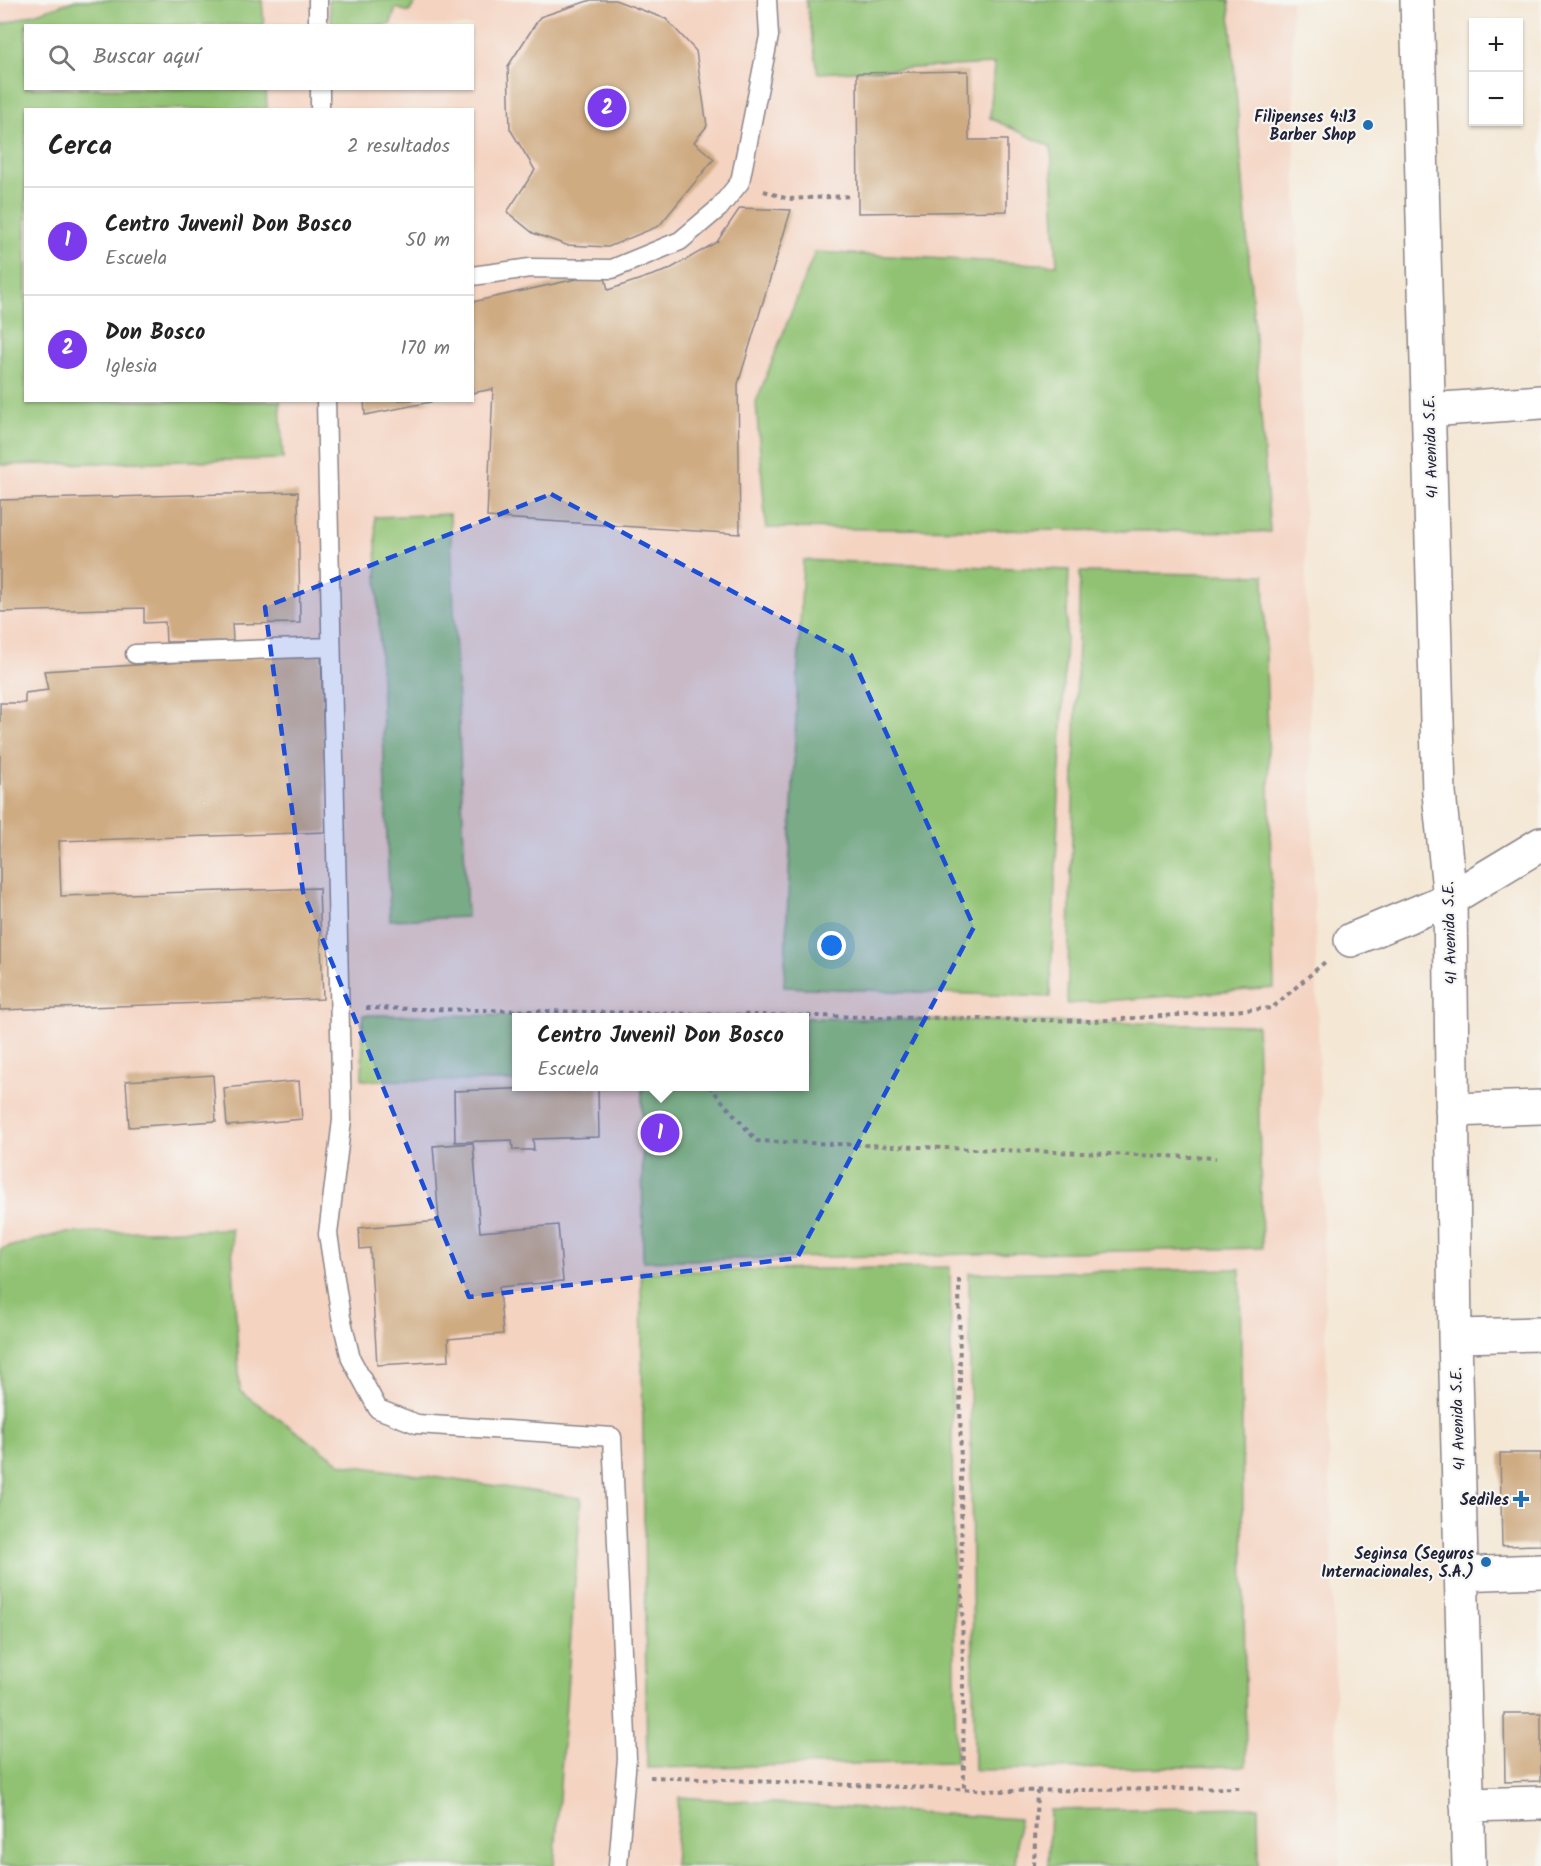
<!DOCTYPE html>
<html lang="es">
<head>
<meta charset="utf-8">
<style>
  body { margin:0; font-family:Kalam,sans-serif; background:#f6f6f6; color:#222 }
  .controls { position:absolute; right:18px; top:18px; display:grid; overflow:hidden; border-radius:0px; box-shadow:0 2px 4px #0004 }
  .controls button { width:54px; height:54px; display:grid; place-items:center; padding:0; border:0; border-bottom:2px solid #e0e0e0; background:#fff; color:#222; font:30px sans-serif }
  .you { position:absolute; left:832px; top:946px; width:21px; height:21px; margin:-15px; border:4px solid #fff; border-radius:50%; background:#1a73e8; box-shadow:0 0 0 9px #1a73e833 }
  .badge { display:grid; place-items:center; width:39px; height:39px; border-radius:50%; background:#7c3aed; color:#fff; font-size:20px; font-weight:700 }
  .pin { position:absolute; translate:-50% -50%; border:3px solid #fff; box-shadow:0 2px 6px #0006 }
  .popup { position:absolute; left:512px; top:1013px; width:297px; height:78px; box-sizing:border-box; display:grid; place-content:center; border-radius:0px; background:#fff; filter:drop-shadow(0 2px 4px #0005); font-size:20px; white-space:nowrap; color:#767676 }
  .popup b { font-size:22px; color:#222 }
  .popup::after { content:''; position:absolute; left:50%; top:100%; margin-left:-12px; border:12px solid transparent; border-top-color:#fff }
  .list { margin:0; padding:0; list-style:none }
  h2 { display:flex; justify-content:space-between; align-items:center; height:78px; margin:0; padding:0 24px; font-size:26px }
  h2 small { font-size:20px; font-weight:400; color:#767676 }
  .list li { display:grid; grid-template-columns:39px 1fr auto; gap:18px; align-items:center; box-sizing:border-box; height:108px; padding:0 24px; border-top:2px solid #e0e0e0 }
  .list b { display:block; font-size:22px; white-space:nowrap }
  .list p { margin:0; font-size:20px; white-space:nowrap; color:#767676 }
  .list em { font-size:20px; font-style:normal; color:#767676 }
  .icon { flex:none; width:33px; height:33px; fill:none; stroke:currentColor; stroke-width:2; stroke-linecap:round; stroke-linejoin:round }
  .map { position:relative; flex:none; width:1541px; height:1866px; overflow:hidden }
  .search { position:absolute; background:#fff; box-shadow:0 2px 4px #0004; left:24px; top:24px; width:450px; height:66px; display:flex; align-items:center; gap:15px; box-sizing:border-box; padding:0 21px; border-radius:0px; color:#767676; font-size:22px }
  .panel { position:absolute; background:#fff; box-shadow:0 2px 4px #0004; left:24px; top:108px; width:450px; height:294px; border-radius:0px }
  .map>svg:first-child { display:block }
</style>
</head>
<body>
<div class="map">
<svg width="1541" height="1866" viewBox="0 0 1541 1866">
  <rect width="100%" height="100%" fill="#f6f6f2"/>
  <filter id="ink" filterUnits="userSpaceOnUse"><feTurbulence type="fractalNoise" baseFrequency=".0167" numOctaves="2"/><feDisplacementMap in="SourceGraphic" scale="12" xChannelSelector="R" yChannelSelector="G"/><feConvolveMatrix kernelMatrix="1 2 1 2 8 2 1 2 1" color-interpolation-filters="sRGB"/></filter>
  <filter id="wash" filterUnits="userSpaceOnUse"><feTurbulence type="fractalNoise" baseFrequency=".008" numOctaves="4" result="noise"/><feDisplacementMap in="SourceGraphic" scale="24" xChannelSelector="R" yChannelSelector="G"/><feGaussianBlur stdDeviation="1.35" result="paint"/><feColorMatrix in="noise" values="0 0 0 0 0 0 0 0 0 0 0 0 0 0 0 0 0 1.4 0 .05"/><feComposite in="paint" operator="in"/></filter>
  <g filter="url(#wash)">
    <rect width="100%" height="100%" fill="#f4e7d4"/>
    <path fill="#f4d3c1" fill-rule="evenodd" d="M17,0H1291L1340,1866H0V6ZM26,26H472V88H26ZM26,110H472V400H26ZM516,1018H804V1086H516Z"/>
    <path fill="#91c273" stroke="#5a7257" stroke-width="1.5" d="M76,0H262L264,25L26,26V88L266,89L267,109L26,110V400L280,401L283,459L0,465V25Z
      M328,0H417L409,12L396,8L390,25L332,26Z
      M806,0H1229L1270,532L766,528L756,402L815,252L1057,265L1051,147L990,118L994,64L818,73Z
      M450,514L467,917L390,920L375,517Z
      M803,560L1069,570L1050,997L784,987Z
      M1080,572L1264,575L1274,988L1067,1004Z
      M363,1015L762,1017L516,1018V1081L362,1080Z
      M804,1018L1257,1025L1262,1248L643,1261L642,1087L804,1086Z
      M231,1229L240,1391L342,1464L581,1498L554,1866H0V1249L63,1233Z
      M950,1267L956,1762L647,1768L641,1272Z
      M1240,1269L1246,1766L974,1770L969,1273Z
      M679,1797L1019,1819L1015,1866H674Z
      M1258,1807L1259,1866H1048L1050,1810Z"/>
    <g id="blocks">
      <path fill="#cfab82" d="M591,0H615L666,19L696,51L707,126L694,142L714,159L659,226L608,247L566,245L533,233L507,212L535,170L510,129L508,66L540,17Z
        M968,71L969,140H1007V211L858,213L857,73Z
        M740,208L791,210L738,384L740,534L487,517L493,389L472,393V302L604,273L608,290L668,270L717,242Z
        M364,400H431V402L365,415Z
        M298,492L300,623L232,624L233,641L166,642L165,622L144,623V608L0,612V500Z
        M321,653L327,832L59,841L61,896L319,888L323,999L0,1010V703H25V693L48,690L44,671Z
        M213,1075L216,1121L129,1127L126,1081Z
        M299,1081L302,1119L227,1126L224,1088Z
        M598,1086L599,1137L533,1139L534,1150H513L512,1140L455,1142L454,1091Z
        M473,1143L480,1232L558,1225L563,1281L499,1287L503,1334L448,1339L449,1361L377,1365L370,1248L360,1249L359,1228L439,1221L433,1146Z
        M1500,1453H1541V1545L1502,1546Z
        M1504,1713H1541V1781L1505,1782Z"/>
    </g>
  </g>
  <g filter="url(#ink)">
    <use href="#blocks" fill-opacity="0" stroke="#8b8488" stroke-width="1.5"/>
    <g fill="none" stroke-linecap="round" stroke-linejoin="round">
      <g stroke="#8b8488" stroke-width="21">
        <path id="lane" d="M318,0V26
          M320,88V110
          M472,276L530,268L612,269L680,241L719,208L740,182L769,36L767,0
          M326,400L342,1120L328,1234L341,1317L351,1359L378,1409L417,1424L612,1437L627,1758L618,1866
          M135,654L331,647"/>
      </g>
      <g stroke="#8b8488" stroke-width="36">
        <path id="street" d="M1417,0L1439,793L1450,899L1455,1336L1469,1866
          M1429,410L1541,402
          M1351,940L1450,899L1541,844
          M1452,1110L1541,1107
          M1455,1336L1541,1334
          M1461,1574L1541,1571
          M1467,1805L1541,1803"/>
      </g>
      <path stroke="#8b8488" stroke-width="4" stroke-dasharray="4.5 4.5" stroke-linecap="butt" d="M764,191L788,199L852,196
        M366,1008L1094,1021L1272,1008L1325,962
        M709,1086L757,1141L1216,1158
        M959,1279L964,1790
        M650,1777L1005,1791L1242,1788
        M1034,1866L1037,1791"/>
      <use href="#lane" stroke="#fff" stroke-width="18"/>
      <use href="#street" stroke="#fff" stroke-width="33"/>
    </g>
  </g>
  <path fill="#1d4ed8" fill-opacity="0.2" stroke="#1d4ed8" stroke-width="4.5" stroke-dasharray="12 8" stroke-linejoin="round" d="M551,494L851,655L974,927L797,1258L469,1297L303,892L265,607Z"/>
  <g fill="#1f6fb2" stroke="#f6f6f2" stroke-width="2">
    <circle cx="1368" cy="125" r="6"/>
    <path d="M1518 1490h6v6h6v6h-6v6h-6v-6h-6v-6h6z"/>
    <circle cx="1486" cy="1562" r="6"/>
  </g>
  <g text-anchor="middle" stroke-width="4.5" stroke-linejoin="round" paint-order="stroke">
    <g font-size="16" font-weight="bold" fill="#22223b" stroke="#f6f6f2" text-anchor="end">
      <text x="1356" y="122">Filipenses 4:13<tspan x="1356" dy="18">Barber Shop</tspan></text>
      <text x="1509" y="1505">Sediles</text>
      <text x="1474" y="1559">Seginsa (Seguros<tspan x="1474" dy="18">Internacionales, S.A.)</tspan></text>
    </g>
    <g font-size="16" fill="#22223b" stroke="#f6f6f2">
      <text transform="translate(1430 447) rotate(-92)" y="6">41 Avenida S.E.</text>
      <text transform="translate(1449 933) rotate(-92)" y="6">41 Avenida S.E.</text>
      <text transform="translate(1457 1419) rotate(-92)" y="6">41 Avenida S.E.</text>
    </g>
  </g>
</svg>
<div class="controls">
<button>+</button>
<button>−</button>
</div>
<div class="you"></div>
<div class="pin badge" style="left:660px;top:1133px">1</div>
<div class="popup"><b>Centro Juvenil Don Bosco</b>Escuela</div>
<div class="pin badge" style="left:607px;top:108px">2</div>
<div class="search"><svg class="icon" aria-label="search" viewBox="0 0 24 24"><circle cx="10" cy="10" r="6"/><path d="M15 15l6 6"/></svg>Buscar aquí</div>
<section class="panel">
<h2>Cerca<small>2 resultados</small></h2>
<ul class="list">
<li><span class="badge">1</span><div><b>Centro Juvenil Don Bosco</b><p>Escuela</p></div><em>50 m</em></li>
<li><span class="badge">2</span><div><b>Don Bosco</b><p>Iglesia</p></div><em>170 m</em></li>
</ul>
</section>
</div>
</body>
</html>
